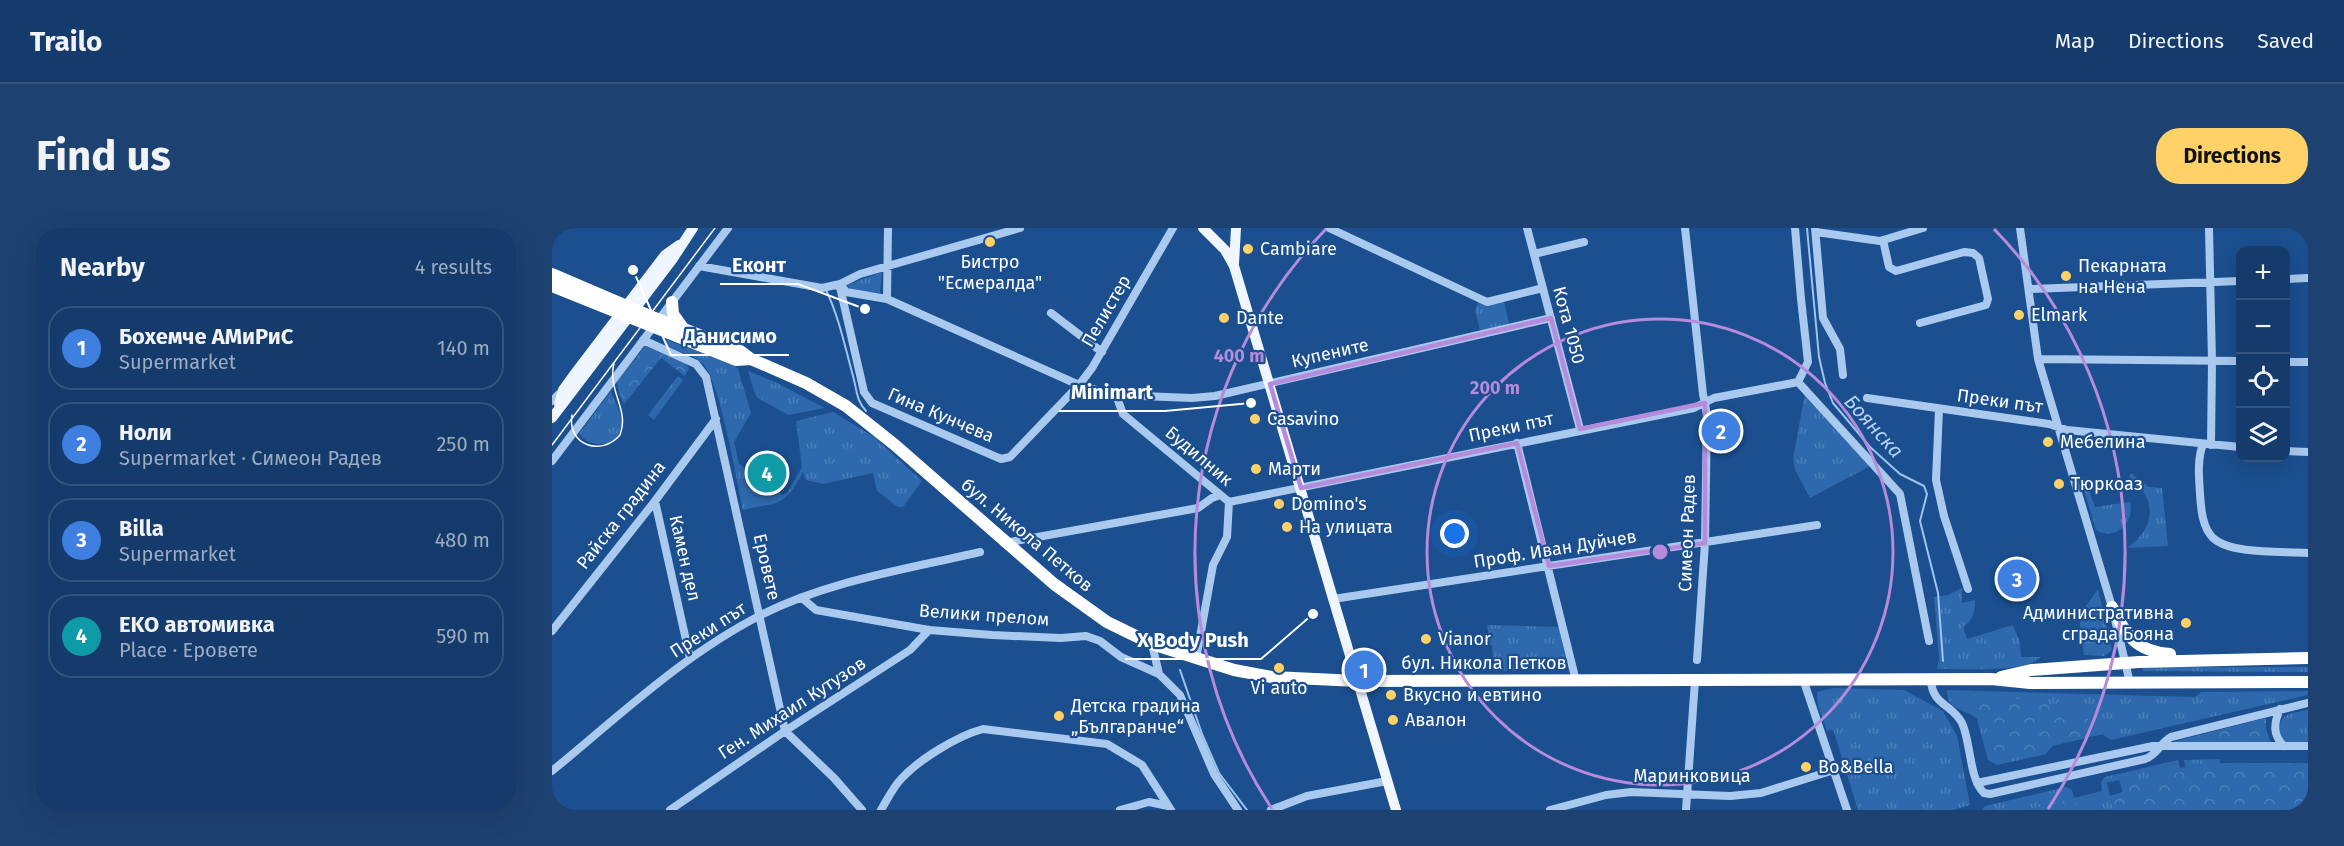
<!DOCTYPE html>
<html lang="en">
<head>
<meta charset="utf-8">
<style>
  body { margin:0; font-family:"Fira Sans",sans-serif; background:#1d4271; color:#f1f3f6 }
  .controls { position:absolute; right:18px; top:18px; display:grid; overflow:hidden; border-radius:12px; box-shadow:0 6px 24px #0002 }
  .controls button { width:54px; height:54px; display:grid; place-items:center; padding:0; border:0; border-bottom:2px solid #33557e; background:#143b6b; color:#f1f3f6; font:30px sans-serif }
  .you { position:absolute; left:903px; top:306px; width:21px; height:21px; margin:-15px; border:4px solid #fff; border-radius:50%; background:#1a73e8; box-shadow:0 0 0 9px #1a73e833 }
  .badge { display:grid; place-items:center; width:39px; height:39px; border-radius:50%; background:#ffd166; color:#fff; font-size:20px; font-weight:700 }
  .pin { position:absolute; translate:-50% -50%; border:3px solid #fff; box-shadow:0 2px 6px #0006 }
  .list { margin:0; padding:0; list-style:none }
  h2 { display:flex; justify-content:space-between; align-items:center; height:78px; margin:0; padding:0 24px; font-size:26px }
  h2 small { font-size:20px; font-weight:400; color:#9dadc1 }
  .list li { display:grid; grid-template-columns:39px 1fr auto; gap:18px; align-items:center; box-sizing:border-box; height:84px; margin:0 12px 12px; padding:0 12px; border:2px solid #33557e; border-radius:24px }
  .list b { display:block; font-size:22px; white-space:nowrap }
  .list p { margin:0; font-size:20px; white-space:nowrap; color:#9dadc1 }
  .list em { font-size:20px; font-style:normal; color:#9dadc1 }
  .icon { flex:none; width:33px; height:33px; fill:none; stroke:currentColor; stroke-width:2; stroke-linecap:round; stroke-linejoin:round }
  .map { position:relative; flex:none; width:1756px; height:582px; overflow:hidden; border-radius:24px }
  header { display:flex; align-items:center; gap:36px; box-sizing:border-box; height:84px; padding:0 30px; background:#143b6b; border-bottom:2px solid #33557e }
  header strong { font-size:28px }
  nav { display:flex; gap:33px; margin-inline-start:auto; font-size:21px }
  .intro { display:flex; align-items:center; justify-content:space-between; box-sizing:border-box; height:144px; padding:0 36px }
  h1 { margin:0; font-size:42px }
  .button { padding:15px 27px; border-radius:24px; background:#ffd166; color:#111; font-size:21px; font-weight:700 }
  main { display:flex; gap:36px; padding:0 36px }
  aside { flex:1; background:#143b6b; border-radius:24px; box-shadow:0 6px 24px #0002 }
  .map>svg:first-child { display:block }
</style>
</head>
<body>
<header>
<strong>Trailo</strong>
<nav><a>Map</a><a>Directions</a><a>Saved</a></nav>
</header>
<div class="intro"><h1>Find us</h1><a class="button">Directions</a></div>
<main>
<aside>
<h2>Nearby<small>4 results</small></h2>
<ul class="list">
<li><span class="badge" style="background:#3f7fe0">1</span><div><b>Бохемче АМиРиС</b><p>Supermarket</p></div><em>140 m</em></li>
<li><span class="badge" style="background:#3f7fe0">2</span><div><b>Ноли</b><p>Supermarket · Симеон Радев</p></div><em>250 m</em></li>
<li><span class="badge" style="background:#3f7fe0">3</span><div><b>Billa</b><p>Supermarket</p></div><em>480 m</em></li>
<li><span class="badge" style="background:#0f9aa8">4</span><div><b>EKO автомивка</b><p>Place · Еровете</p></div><em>590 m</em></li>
</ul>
</aside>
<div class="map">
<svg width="1756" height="582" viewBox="0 0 1756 582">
  <defs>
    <pattern id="grass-tufts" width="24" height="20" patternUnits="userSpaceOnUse" patternTransform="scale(1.5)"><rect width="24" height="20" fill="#2e69ad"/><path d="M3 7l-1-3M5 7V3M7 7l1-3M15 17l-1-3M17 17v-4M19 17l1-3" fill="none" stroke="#4d80b9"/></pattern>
    <pattern id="forest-crowns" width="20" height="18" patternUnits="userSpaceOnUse" patternTransform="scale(1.5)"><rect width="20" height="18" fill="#2e69ad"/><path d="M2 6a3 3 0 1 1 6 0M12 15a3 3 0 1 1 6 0" fill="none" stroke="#4d80b9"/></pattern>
  </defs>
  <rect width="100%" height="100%" fill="#1b4f8f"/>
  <path fill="url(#grass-tufts)" fill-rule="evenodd" d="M330,44L328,65L299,63L295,57Z
    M927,70H951L958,99L929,106L923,83Z
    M115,112L182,137L186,141L199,185L182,214L187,236L231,267L236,264L250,239L244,193L281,184L322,209L370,253L351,279H346L325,263L321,245L271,256L254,252L251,244C232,279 228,274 191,282C185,254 168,153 151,136C141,127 125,123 113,118L112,113Z
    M196,143L223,154L273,180L236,187L206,170L203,166Z
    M126,148L131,152L102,192L96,187Z
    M59,163C62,173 70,185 70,195C69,220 40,222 27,206Z
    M1253,165L1320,237L1258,270L1243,242L1241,231Z
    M1579,245L1597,259L1610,260L1616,318L1575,320C1604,300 1606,270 1577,249Z
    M1532,248L1543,279L1578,274C1583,294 1564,314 1544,302L1530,255Z
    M1410,360V375L1423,372C1423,384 1421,393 1411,399L1415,411L1461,397L1468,414L1469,429H1489C1472,446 1410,440 1385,441L1387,431L1382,369L1396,367Z
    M1546,361L1560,422L1552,428L1532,427L1527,388Z
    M935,397L1007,399L1014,437L1010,441L942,443L940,417H938Z
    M1591,439H1756V444L1591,443Z
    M1281,460L1352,462L1391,483L1405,508L1418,577L1401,582H1306L1281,501L1275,503L1266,477L1265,464Z
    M1395,462L1643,469L1649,464L1756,463V467L1559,512L1550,506L1501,517L1494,526L1445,537L1436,532L1425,491C1411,479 1395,484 1395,462Z
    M1756,482V514H1732L1726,507C1729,484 1736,486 1756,482Z
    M1668,531V535H1756V582H1430L1433,578L1514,559L1520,562L1522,570L1550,563L1549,554L1553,549L1626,532L1628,540L1633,539L1632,532ZM1567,552L1571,564L1558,568L1555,555Z"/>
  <path fill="url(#forest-crowns)" d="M93,118L134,136L137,140L133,148L109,130L72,176L67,165L65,154Z
    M1417,467C1452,470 1531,471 1550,506L1451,530L1443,526L1435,490L1408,475V469Z
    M1714,490V501L1719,515L1620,514Z
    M1668,535H1756V582H1571L1570,579L1561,581L1557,568L1571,565L1569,558Z
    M1522,570L1525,582H1475Z"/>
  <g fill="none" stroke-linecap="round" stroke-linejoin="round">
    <path stroke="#9cc4f0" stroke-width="2" d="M1255,0L1267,129L1273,155L1281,175L1318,219L1348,246L1372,258L1375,266L1368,293L1386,365L1391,433
      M274,62C287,89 293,119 301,148C305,162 304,172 314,183
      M628,442L650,506L667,545L695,582"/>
    <path stroke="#a9c9ee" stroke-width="8" d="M777,0L935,74L991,60
      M975,0L1028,201
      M1133,0L1151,166L1155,187L1153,315L1145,432
      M1243,0L1249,71L1256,134L1246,154
      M1263,0L1271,90L1288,121L1291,147
      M1468,0L1486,131L1560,379L1578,455
      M1657,0L1660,133L1659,217
      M1264,4L1328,13L1371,0
      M1331,12L1337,39L1344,43L1412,24L1421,25L1427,30L1436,71L1434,77L1368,95
      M982,26L1032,14
      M147,38L270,60L288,56L308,46L468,0
      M1734,51L1756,50
      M288,56L294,64L335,71L527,157L564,167L640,170L663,168L999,90
      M288,59L312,164L320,175L449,231L458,229L527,157L540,140L621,0
      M1477,61L1688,53
      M335,71L336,0
      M499,85L550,124
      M91,112L144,136L154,149L233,503L282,550L310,582
      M1486,131L1688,133
      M1734,134H1756
      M1246,154L1348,266L1377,413
      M564,167L571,186L677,274L675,309L661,337L644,431
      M1315,170L1497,196L1515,202L1688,219
      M0,173L11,162
      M1387,181L1384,252L1392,288L1416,361
      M965,215L1024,453
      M1651,216C1645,232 1647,249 1648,266C1649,280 1650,299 1661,310C1680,327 1731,323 1756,325
      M1734,223L1756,224
      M0,233L176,0
      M103,273L138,430
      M677,274L1142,180L1162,170L1246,154
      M452,315L646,280L660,270L668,267
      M250,370L264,382L377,402L440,407L509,410L534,408L548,413L569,429L607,446
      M781,371L1265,297
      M0,403L103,273L164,191
      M600,416L607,446L628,467L662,546L686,582
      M1251,451L1295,582
      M1379,452C1380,477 1400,476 1410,495C1419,514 1417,551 1432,565L1438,566L1593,531C1605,527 1608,515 1619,509L1756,475
      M1728,481C1722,495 1720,507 1732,518
      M0,543C67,488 131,427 209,387C276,353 355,341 428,324
      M1425,555L1601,518H1756
      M118,582L233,503L358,422L377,402
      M329,582C335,572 341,559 350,550C368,531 405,508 431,501L555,516L590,537L619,582
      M568,582L597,574L616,578
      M719,582L755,568L835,553
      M998,582L1054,567L1079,564L1178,568L1209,565L1282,542
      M1134,582L1143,452"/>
    <path stroke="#f0f6ff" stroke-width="10" d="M651,0L673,22L682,38L844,582
      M682,36L684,0
      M7,176L11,162L24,144L113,27L127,17
      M0,190L120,32L141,0"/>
    <path stroke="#fff" stroke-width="12" d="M0,46L98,88L187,122L199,131L254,155L294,178L343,217L502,356L555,394L600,416L682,442L720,449L806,453L1439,451L1478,455L1756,454
      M0,58L184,132L199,131
      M120,74L121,86L131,100
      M1560,379C1575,408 1583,423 1618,426
      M1449,449L1479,442L1587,434L1756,430"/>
    <path stroke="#fff" stroke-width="1.5" d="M20,187C15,217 49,229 68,207C78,182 55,163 62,135
      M0,217L163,0"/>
  </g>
  <path fill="none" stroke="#b68bdc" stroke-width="4.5" stroke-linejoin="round" d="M999,90L1028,201L1153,175V315L997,338L965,215L749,260L718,156Z"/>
  <g fill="none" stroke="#b68bdc" stroke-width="3">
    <circle cx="1108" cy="324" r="233"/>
    <path d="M720 581A465 465 0 0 1 774 1M1442 1A465 465 0 0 1 1496 581"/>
  </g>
  <g fill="#ffd166" stroke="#1b4f8f" stroke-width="2">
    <circle cx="438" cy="14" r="6"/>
    <circle cx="696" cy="21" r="6"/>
    <circle cx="1514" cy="48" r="6"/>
    <circle cx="1467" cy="87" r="6"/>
    <circle cx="672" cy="90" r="6"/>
    <circle cx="703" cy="191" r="6"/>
    <circle cx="1496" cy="214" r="6"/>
    <circle cx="704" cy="241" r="6"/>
    <circle cx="1507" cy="256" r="6"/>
    <circle cx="727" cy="276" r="6"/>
    <circle cx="735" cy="299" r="6"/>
    <circle cx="1634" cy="395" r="6"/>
    <circle cx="874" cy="411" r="6"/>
    <circle cx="727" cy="440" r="6"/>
    <circle cx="839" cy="467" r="6"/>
    <circle cx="507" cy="488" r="6"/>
    <circle cx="841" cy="492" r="6"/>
    <circle cx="1254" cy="539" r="6"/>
  </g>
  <g text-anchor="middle" stroke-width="4.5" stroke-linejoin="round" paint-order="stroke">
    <g font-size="18" fill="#fff" stroke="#1b4f8f" text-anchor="start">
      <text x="708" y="27">Cambiare</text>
      <text x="438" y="40" text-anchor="middle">Бистро<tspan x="438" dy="21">"Есмералда"</tspan></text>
      <text x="1526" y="44">Пекарната<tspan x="1526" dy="21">на Нена</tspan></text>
      <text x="1479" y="93">Elmark</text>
      <text x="684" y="96">Dante</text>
      <text x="715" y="197">Casavino</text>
      <text x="1508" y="220">Мебелина</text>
      <text x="716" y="247">Марти</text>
      <text x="1519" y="262">Тюркоаз</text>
      <text x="739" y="282">Domino's</text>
      <text x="747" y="305">На улицата</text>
      <text x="1622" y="391" text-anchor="end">Административна<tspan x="1622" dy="21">сграда Бояна</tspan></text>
      <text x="886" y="417">Vianor</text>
      <text x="727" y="466" text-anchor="middle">Vi auto</text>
      <text x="851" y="473">Вкусно и евтино</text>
      <text x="519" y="484">Детска градина<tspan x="519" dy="21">„Българанче“</tspan></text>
      <text x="853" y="498">Авалон</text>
      <text x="1266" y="545">Bo&amp;Bella</text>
    </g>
    <g font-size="18" fill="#fff" stroke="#1b4f8f">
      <text transform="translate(554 83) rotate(-60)" y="6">Пелистер</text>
      <text transform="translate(1017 97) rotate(75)" y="6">Кота 1050</text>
      <text transform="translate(778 125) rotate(-13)" y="6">Купените</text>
      <text transform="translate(1448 173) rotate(8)" y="6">Преки път</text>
      <text transform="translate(389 187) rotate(23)" y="6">Гина Кунчева</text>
      <text transform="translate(959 199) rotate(-12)" y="6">Преки път</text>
      <text transform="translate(647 228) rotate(40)" y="6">Будилник</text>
      <text transform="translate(69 287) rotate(-52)" y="6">Райска градина</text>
      <text transform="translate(1135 305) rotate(-88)" y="6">Симеон Радев</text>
      <text transform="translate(475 307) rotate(40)" y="6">бул. Никола Петков</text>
      <text transform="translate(1003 321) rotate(-9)" y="6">Проф. Иван Дуйчев</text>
      <text transform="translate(133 330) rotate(77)" y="6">Камен дел</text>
      <text transform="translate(215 339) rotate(77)" y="6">Еровете</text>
      <text transform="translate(432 387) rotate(4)" y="6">Велики прелом</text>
      <text transform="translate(156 402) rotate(-33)" y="6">Преки път</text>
      <text x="932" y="441">бул. Никола Петков</text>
      <text transform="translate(240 480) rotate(-33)" y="6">Ген. Михаил Кутузов</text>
      <text x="1140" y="554">Маринковица</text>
    </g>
    <g font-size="20" font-style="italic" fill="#b5d3f5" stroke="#1b4f8f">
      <text transform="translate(1322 198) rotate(48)" y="7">Боянска</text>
    </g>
  </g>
  <circle cx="1108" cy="324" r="9" fill="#b68bdc" stroke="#1b4f8f" stroke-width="3"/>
  <g font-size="18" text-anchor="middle" font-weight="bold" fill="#b68bdc" stroke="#1b4f8f" stroke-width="4.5" stroke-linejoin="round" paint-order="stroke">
    <text x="687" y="134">400 m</text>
    <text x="943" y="166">200 m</text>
  </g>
  <path fill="none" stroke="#fff" stroke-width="2" d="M313 81L246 56H168M81 42L119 127H237M699 175L613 183H507M761 386L709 431H573"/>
  <g fill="#fff" stroke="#1b4f8f" stroke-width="2">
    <circle cx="313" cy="81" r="6"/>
    <circle cx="81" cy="42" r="6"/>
    <circle cx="699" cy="175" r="6"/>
    <circle cx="761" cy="386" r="6"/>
  </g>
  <g font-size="20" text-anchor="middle" font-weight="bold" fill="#fff" stroke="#1b4f8f" stroke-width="4.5" stroke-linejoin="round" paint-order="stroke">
    <text x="207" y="44">Еконт</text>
    <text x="178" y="115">Данисимо</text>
    <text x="560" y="171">Minimart</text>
    <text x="641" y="419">X Body Push</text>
  </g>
</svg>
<div class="controls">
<button>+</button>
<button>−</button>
<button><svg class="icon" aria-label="locate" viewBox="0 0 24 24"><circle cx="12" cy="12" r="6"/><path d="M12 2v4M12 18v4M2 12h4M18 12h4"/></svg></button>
<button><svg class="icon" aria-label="layers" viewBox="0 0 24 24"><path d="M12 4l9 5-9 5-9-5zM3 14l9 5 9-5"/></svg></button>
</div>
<div class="you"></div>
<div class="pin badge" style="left:812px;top:442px;background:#3f7fe0">1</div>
<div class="pin badge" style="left:1169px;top:203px;background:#3f7fe0">2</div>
<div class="pin badge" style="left:1465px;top:351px;background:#3f7fe0">3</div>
<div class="pin badge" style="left:215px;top:245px;background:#0f9aa8">4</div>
</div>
</main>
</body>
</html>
